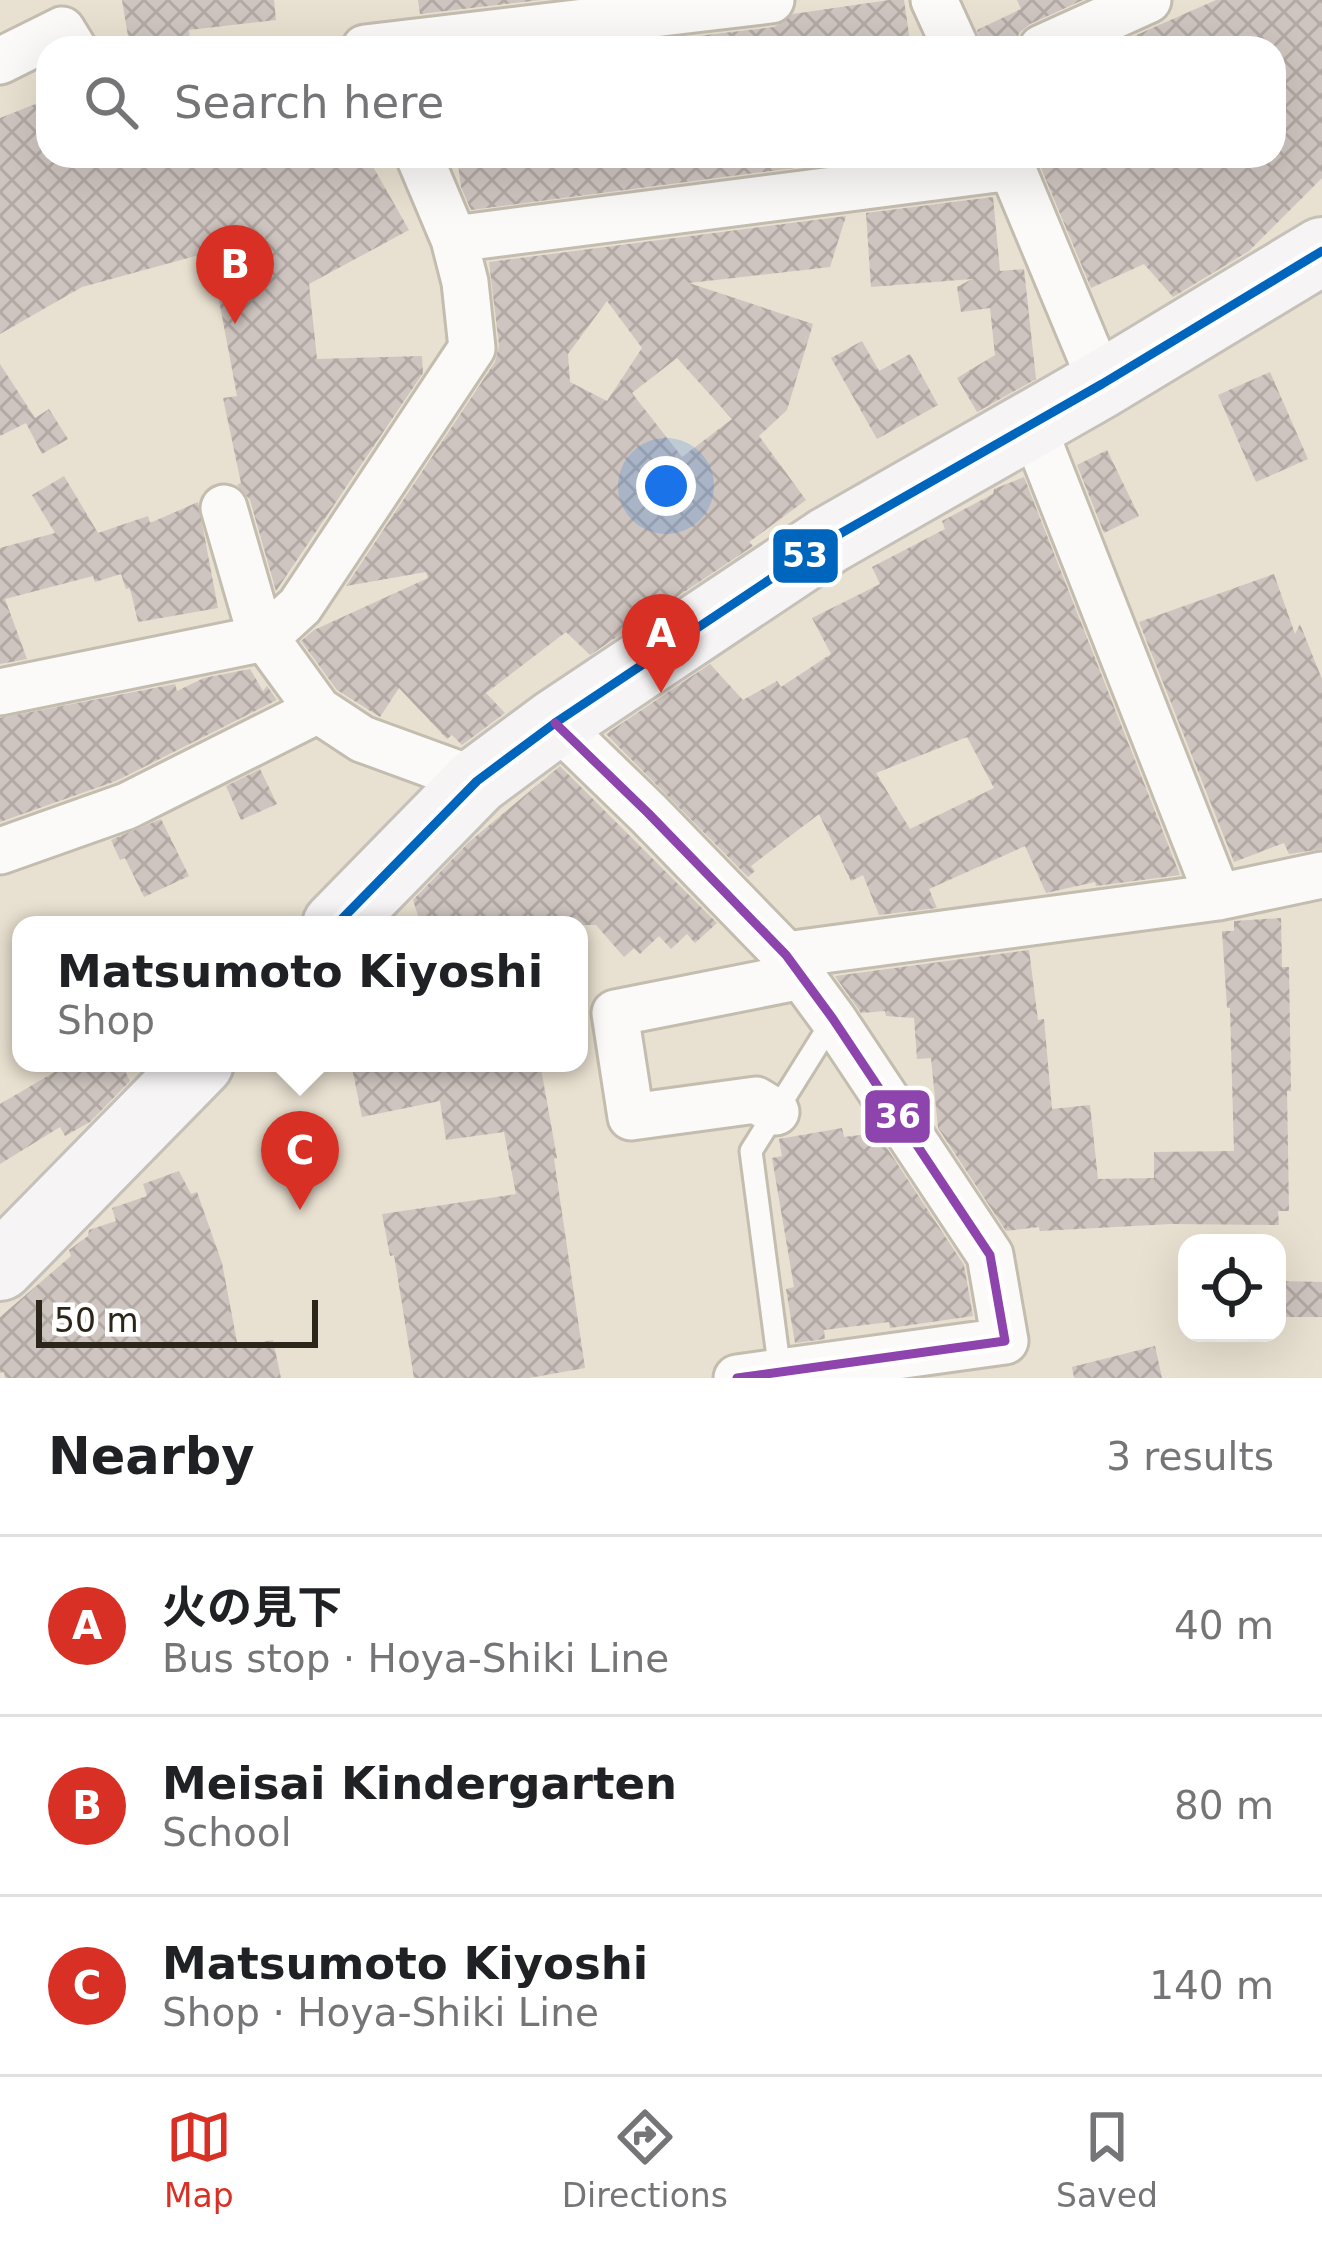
<!DOCTYPE html>
<html lang="en">
<head>
<meta charset="utf-8">
<style>
  body { margin:0; font-family:"DejaVu Sans","Noto Sans JP",sans-serif; background:#f2f2f2; color:#202124 }
  .controls { position:absolute; right:36px; bottom:36px; display:grid; overflow:hidden; border-radius:24px; box-shadow:0 12px 48px #0002 }
  .controls button { width:108px; height:108px; display:grid; place-items:center; padding:0; border:0; border-bottom:3px solid #e0e0e0; background:#fff; color:#202124; font:60px sans-serif }
  .scale { position:absolute; left:36px; bottom:30px; width:282px; box-sizing:border-box; padding-left:12px; border:6px solid #2b251a; border-top:0; font-size:33px; line-height:42px; white-space:nowrap; color:#2b251a; -webkit-text-stroke:9px #fff; paint-order:stroke }
  .you { position:absolute; left:666px; top:486px; width:42px; height:42px; margin:-30px; border:9px solid #fff; border-radius:50%; background:#1a73e8; box-shadow:0 0 0 18px #1a73e833 }
  .badge { display:grid; place-items:center; width:78px; height:78px; border-radius:50%; background:#d93025; color:#fff; font-size:39px; font-weight:700 }
  .pin { position:absolute; translate:-50% -99px; filter:drop-shadow(0 3px 6px #0008) }
  .pin::after { content:''; position:absolute; top:63px; width:42px; height:36px; background:inherit; clip-path:polygon(0 0,100% 0,50% 100%) }
  .popup { position:absolute; left:12px; top:916px; width:576px; height:156px; box-sizing:border-box; display:grid; place-content:center; border-radius:24px; background:#fff; filter:drop-shadow(0 3px 9px #0005); font-size:39px; white-space:nowrap; color:#757577 }
  .popup b { font-size:45px; color:#202124 }
  .popup::after { content:''; position:absolute; left:50%; top:100%; margin-left:-24px; border:24px solid transparent; border-top-color:#fff }
  .list { margin:0; padding:0; list-style:none }
  h2 { display:flex; justify-content:space-between; align-items:center; height:156px; margin:0; padding:0 48px; font-size:51px }
  h2 small { font-size:39px; font-weight:400; color:#757577 }
  .list li { display:grid; grid-template-columns:78px 1fr auto; gap:36px; align-items:center; box-sizing:border-box; height:180px; padding:0 48px; border-top:3px solid #e0e0e0 }
  .list b { display:block; font-size:45px; white-space:nowrap }
  .list p { margin:0; font-size:39px; white-space:nowrap; color:#757577 }
  .list em { font-size:39px; font-style:normal; color:#757577 }
  .icon { flex:none; width:66px; height:66px; fill:none; stroke:currentColor; stroke-width:2; stroke-linecap:round; stroke-linejoin:round }
  .map { position:relative; flex:none; width:1322px; height:1378px; overflow:hidden }
  .search { position:absolute; background:#fff; box-shadow:0 12px 48px #0002; left:36px; right:36px; top:36px; height:132px; display:flex; align-items:center; gap:30px; box-sizing:border-box; padding:0 42px; border-radius:36px; color:#757577; font-size:45px }
  .sheet { height:696px; background:#fff }
  nav { display:flex; justify-content:space-around; align-items:center; box-sizing:border-box; height:168px; border-top:3px solid #e0e0e0; background:#fff; font-size:33px; color:#757577 }
  nav a { display:grid; justify-items:center; gap:6px }
  nav .on { color:#d93025 }
  .map>svg:first-child { display:block }
</style>
</head>
<body>
<div class="map">
<svg width="1322" height="1378" viewBox="0 0 1322 1378">
  <defs>
    <pattern id="building-cross-hatch" width="8" height="8" patternUnits="userSpaceOnUse" patternTransform="scale(3)"><rect width="8" height="8" fill="#cfc5c0"/><path d="M0 0l8 8M0 8l8-8" fill="none" stroke="#b2a9a4"/></pattern>
  </defs>
  <rect width="100%" height="100%" fill="#e8e0d0"/>
  <path fill="url(#building-cross-hatch)" fill-rule="evenodd" d="M122,0H274L276,20L189,30L191,48H130Z
    M418,0H541L420,14Z
    M889,0H904L911,48H595L774,27L793,14Z
    M1017,0H1083L1030,24L1019,33L1015,48H983L977,30L1021,9Z
    M1216,0H1322V178L1249,251L1173,297L1144,264L1091,288L1036,156H1274V48H1107Z
    M48,99V156H367L409,230L309,284L317,359L422,356L423,373L276,591L250,500L237,485L241,483L223,398L237,396L210,252L82,287L0,334V118Z
    M457,156H886L471,210L461,187Z
    M993,197L1000,271L1024,269L1036,379L977,412L957,378L995,355L990,308L961,312L957,287L972,279L871,287L866,213Z
    M846,216L830,267L689,283L813,324L787,410L759,436L806,500L749,542L753,546L590,655L566,632L486,693L505,713L462,745L452,735L447,739L399,688L380,717L337,690L301,641L314,630L428,578L426,572L346,586L495,362L499,345L489,262ZM607,301L642,348L607,401L570,382L568,354ZM677,358L732,419L682,457L632,393Z
    M862,341L879,371L910,354L938,405L877,439L831,358Z
    M0,364L35,418L49,409L68,439L42,454L26,423L0,436Z
    M1270,372L1308,459L1256,482L1218,395Z
    M1107,450L1139,516L1104,533L1077,465Z
    M64,476L98,533L148,516L150,523L198,502L218,608L138,622L130,588L126,589L121,574L95,582L93,576L5,599L27,659L0,664V548L55,533L32,495Z
    M1024,477L1180,875L1096,886L1095,882L1046,893L1025,846L929,889L937,908L879,915L863,875L851,881L819,814L751,866L755,871L748,877L606,734L710,664L743,700L777,681L781,687L831,654L812,618L880,584L872,567L945,529L942,521L993,494L994,489ZM967,737L994,788L910,829L876,773Z
    M1274,574L1295,634L1300,624L1322,679V849L1289,854L1284,843L1234,862L1139,622Z
    M250,669L263,691L267,686L277,700L116,781L0,822V718L175,684L177,691L204,678Z
    M560,766L717,923L695,943L687,934L671,949L659,936L640,954L634,948L624,957L596,925H421L413,900L469,842Z
    M260,769L277,804L241,820L226,786Z
    M161,819L189,876L144,897L125,858L120,860L111,840Z
    M1281,918L1282,967H1289L1291,1091H1287L1289,1211H1278L1279,1225L1171,1224L1040,1231L1039,1227L1006,1231L938,1128L931,1058L917,1059L914,1018L886,1016L885,1011L861,1013L835,976L1029,950L1038,1020L1044,1019L1052,1109L1090,1105L1098,1179L1154,1178V1152L1234,1151L1230,1008H1227L1222,931H1234V921Z
    M70,1063H121L130,1081L90,1122L65,1136L60,1127L0,1164V1104Z
    M351,1063H540L557,1158L554,1159L585,1368L529,1378H414L394,1255L390,1256L382,1214L516,1194L504,1132L446,1140L440,1101L362,1117Z
    M842,1128L844,1137L877,1133L964,1265L973,1316L890,1328L889,1322L824,1330L825,1339L795,1343L786,1289L794,1287L772,1158L782,1156L779,1139Z
    M179,1171L191,1194L197,1192L222,1263L238,1347L273,1340L281,1378H5L4,1372L0,1373V1317L71,1256L69,1250L88,1236L89,1230L116,1221L112,1208L147,1196L143,1184Z
    M1277,1281L1322,1282V1317H1277Z
    M1155,1346L1162,1378H1074L1072,1367Z"/>
  <g fill="none" stroke-linecap="round" stroke-linejoin="round">
    <g stroke="#c3bdb0" stroke-width="27">
      <path id="service" d="M780,1372L751,1151L833,1020"/>
    </g>
    <g stroke="#c3bdb0" stroke-width="51">
      <path id="minor" d="M934,0L956,48
        M365,48L771,0
        M1042,48L1148,0
        M0,61L62,30L73,48
        M1007,156L1102,384
        M454,239L1012,167
        M1031,422L1218,897
        M224,508L259,629L318,710L362,739L477,781
        M0,692L265,638L300,606L472,348L465,282L454,239L419,156
        M555,723L648,813L786,955L833,1019L990,1255L1005,1341L737,1378
        M0,851L127,806L318,710
        M786,955L1218,897L1322,875
        M776,1112L756,1100L631,1117L615,1013L802,976"/>
    </g>
    <g stroke="#c5c0b8" stroke-width="72">
      <path id="primary" d="M336,925L477,781L555,723L829,540L1102,384L1322,251
        M0,1267L200,1063"/>
    </g>
    <use href="#service" stroke="#fcfaf8" stroke-width="21"/>
    <use href="#minor" stroke="#fcfaf8" stroke-width="45"/>
    <use href="#primary" stroke="#f6f4f5" stroke-width="66"/>
    <g stroke="#fff" stroke-width="18">
      <path id="bus-1" d="M336,925L477,781L555,723L829,540L1102,384L1322,251"/>
    </g>
    <g stroke="#fff" stroke-width="18">
      <path id="bus-2" d="M555,723L648,813L786,955L833,1019L990,1255L1005,1341L737,1378"/>
    </g>
    <use href="#bus-1" stroke="#0065bd" stroke-width="9"/>
    <use href="#bus-2" stroke="#8e44ad" stroke-width="9"/>
  </g>
  <g stroke="#fff" stroke-width="4.5">
    <rect x="771" y="527" width="69" height="58" rx="12" fill="#0065bd"/>
    <rect x="863" y="1088" width="69" height="57" rx="12" fill="#8e44ad"/>
  </g>
  <g font-size="33" text-anchor="middle" font-weight="bold" fill="#fff">
    <text x="805" y="567">53</text>
    <text x="898" y="1128">36</text>
  </g>
</svg>
<div class="controls">
<button><svg class="icon" aria-label="locate" viewBox="0 0 24 24"><circle cx="12" cy="12" r="6"/><path d="M12 2v4M12 18v4M2 12h4M18 12h4"/></svg></button>
</div>
<div class="scale">50 m</div>
<div class="you"></div>
<div class="pin badge" style="left:661px;top:693px">A</div>
<div class="pin badge" style="left:235px;top:324px">B</div>
<div class="pin badge" style="left:300px;top:1210px">C</div>
<div class="popup"><b>Matsumoto Kiyoshi</b>Shop</div>
<div class="search"><svg class="icon" aria-label="search" viewBox="0 0 24 24"><circle cx="10" cy="10" r="6"/><path d="M15 15l6 6"/></svg>Search here</div>
</div>
<section class="sheet">
<h2>Nearby<small>3 results</small></h2>
<ul class="list">
<li><span class="badge">A</span><div><b>火の見下</b><p>Bus stop · Hoya-Shiki Line</p></div><em>40 m</em></li>
<li><span class="badge">B</span><div><b>Meisai Kindergarten</b><p>School</p></div><em>80 m</em></li>
<li><span class="badge">C</span><div><b>Matsumoto Kiyoshi</b><p>Shop · Hoya-Shiki Line</p></div><em>140 m</em></li>
</ul>
</section>
<nav>
<a class="on"><svg class="icon" aria-label="map" viewBox="0 0 24 24"><path d="M3 6l6-2 6 2 6-2v14l-6 2-6-2-6 2zM9 4v14M15 6v14"/></svg>Map</a>
<a><svg class="icon" aria-label="directions" viewBox="0 0 24 24"><path d="M12 3l9 9-9 9-9-9zM9 14v-3h6M13 9l2 2-2 2"/></svg>Directions</a>
<a><svg class="icon" aria-label="saved" viewBox="0 0 24 24"><path d="M7 4h10v16l-5-4-5 4z"/></svg>Saved</a>
</nav>
</body>
</html>
